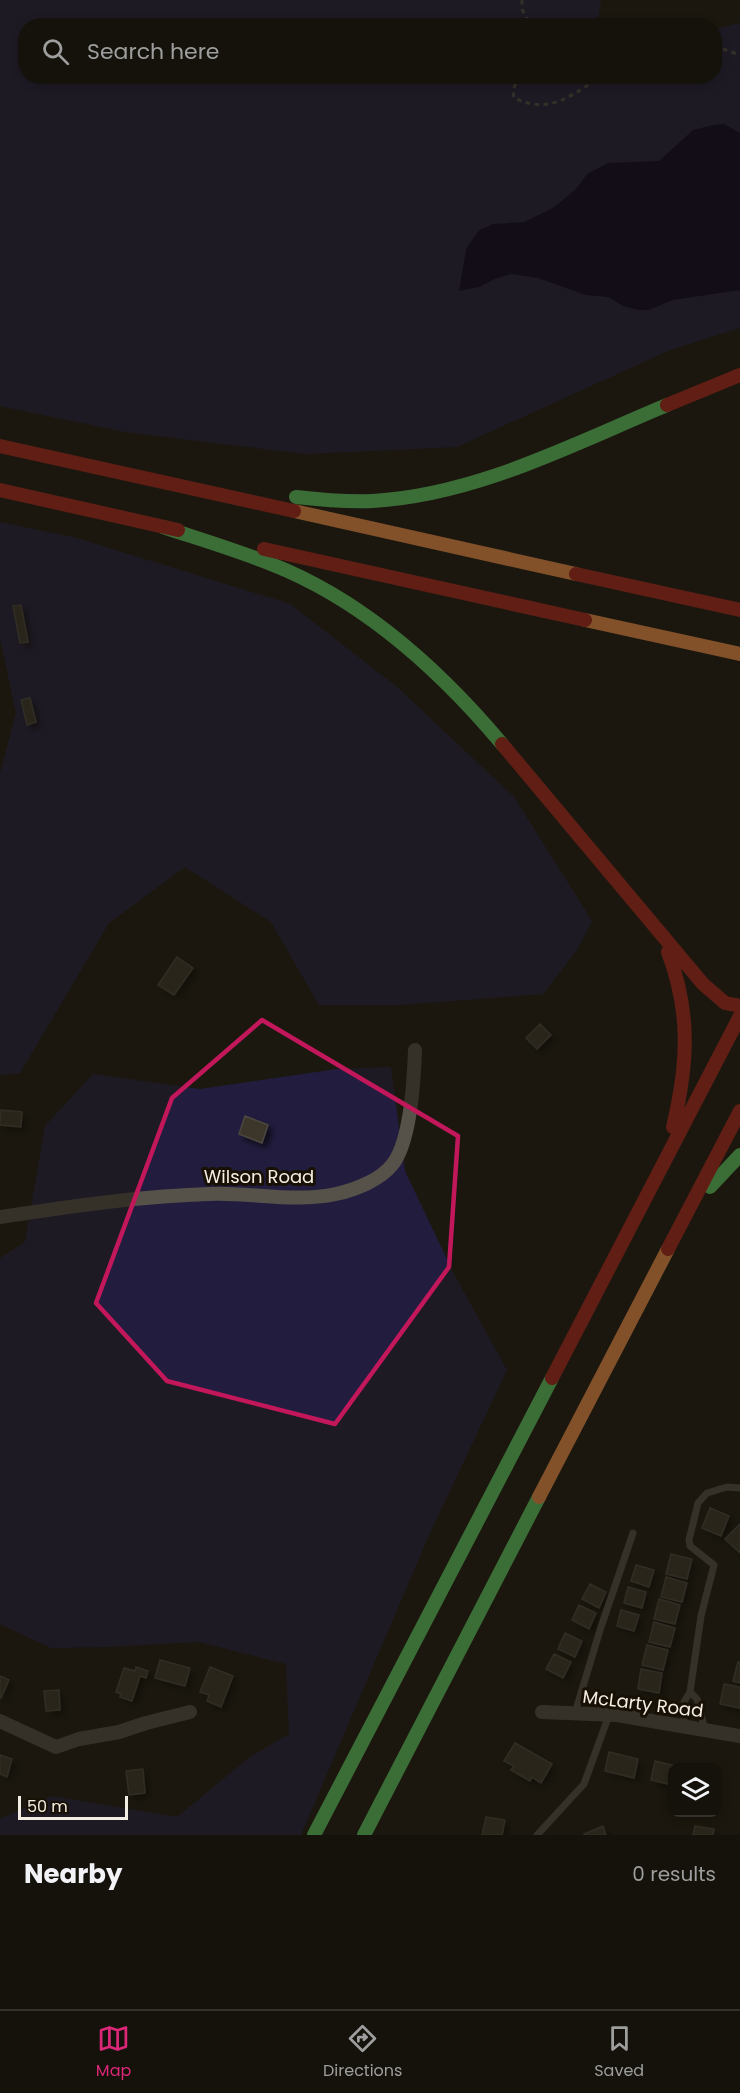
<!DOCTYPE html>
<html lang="en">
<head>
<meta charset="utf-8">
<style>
  body { margin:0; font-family:Poppins,sans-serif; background:#212019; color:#f1f3f6 }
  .controls { position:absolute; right:18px; bottom:18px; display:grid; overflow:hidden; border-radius:12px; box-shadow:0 3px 9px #0003 }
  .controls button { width:54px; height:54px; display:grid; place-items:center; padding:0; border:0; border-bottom:2px solid #33322c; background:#14120b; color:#f1f3f6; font:30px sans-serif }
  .scale { position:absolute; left:18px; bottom:15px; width:110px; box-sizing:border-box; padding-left:6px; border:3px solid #f3ede3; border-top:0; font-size:16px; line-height:21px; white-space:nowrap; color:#f3ede3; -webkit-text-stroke:4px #181003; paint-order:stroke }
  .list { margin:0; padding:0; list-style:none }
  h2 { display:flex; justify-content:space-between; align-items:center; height:78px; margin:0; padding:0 24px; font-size:26px }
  h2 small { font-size:20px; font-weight:400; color:#9d9e9d }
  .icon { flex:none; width:33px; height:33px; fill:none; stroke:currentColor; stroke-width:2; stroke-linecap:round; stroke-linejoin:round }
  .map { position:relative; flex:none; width:740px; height:1835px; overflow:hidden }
  .search { position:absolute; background:#14120b; box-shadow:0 3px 9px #0003; left:18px; right:18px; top:18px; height:66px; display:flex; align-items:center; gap:15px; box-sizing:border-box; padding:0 21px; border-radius:24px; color:#9d9e9d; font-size:22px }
  .sheet { height:174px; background:#14120b }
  nav { display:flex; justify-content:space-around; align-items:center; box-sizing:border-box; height:84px; border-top:2px solid #33322c; background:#14120b; font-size:16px; color:#9d9e9d }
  nav a { display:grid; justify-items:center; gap:3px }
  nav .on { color:#db2777 }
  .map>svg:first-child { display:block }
</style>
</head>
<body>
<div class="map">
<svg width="740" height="1835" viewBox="0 0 740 1835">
  <defs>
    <filter id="shadow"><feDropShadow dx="4.5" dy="4.5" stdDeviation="3" flood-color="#0009"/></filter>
  </defs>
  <rect width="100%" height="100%" fill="#1b180f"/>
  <path fill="#221d3f" d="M0,0H601L598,20L612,25L26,26V76H714L715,29L740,23V328L670,350L457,447L305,454L125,432L0,406Z
    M0,522L77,538L290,604L396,686L514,797L592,921L577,950L543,994L400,1005H319L271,922L185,867L109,923L20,1073L0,1075V773L16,713L0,638Z
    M391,1067L405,1171L455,1276L507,1370L429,1535L301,1835H0V1819L52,1796L177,1817L250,1757L289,1734L286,1664L199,1642L108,1647L51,1648L0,1624V1258L25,1242L45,1126L93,1074L200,1089L337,1069Z"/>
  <path fill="#0a0224" d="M724,124L740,133V290L673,300L649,310H638L623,306L608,297L585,295L538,278L511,274L495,279L479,287L459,291L466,249L479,230L493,224L524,222L553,208L576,189L587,174L608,163L659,161L693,130L713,125Z"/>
  <path fill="#3b3629" stroke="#4a473f" stroke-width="1.5" filter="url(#shadow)" d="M21,605L28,642L20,643L13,606Z
    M30,698L36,722L27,725L21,700Z
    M177,957L193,968L174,995L158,985Z
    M540,1024L551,1035L537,1049L526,1038Z
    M1,1110L22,1112L21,1127L0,1125Z
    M245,1116L268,1125L262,1143L239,1134Z
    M710,1508L729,1516L721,1536L702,1528Z
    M740,1524V1553L725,1539Z
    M671,1554L692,1559L687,1579L666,1574Z
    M636,1565L654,1570L649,1587L631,1581Z
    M666,1577L687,1583L682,1602L661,1597Z
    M590,1584L606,1592L599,1608L582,1599Z
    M628,1587L646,1592L642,1608L624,1603Z
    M659,1599L680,1605L675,1624L654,1619Z
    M579,1605L596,1613L589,1629L572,1620Z
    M621,1610L639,1615L634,1631L617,1626Z
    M654,1622L675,1628L670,1647L649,1642Z
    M565,1633L582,1641L575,1657L558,1649Z
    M647,1645L668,1650L663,1670L642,1665Z
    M554,1654L571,1662L563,1678L546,1669Z
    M160,1660L190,1668L185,1686L155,1678Z
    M738,1662H740V1683L733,1681Z
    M136,1667L148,1671L146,1678L140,1676L132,1701L120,1697L121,1694L116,1692L124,1668L135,1671Z
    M210,1667L233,1676L221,1707L207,1701L209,1695L200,1692Z
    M641,1669L662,1673L659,1693L638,1689Z
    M0,1676L9,1680L1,1698L0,1697Z
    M724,1684L740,1687V1708L720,1704Z
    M59,1690L60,1710L46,1711L44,1691Z
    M515,1743L552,1764L541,1783L532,1777L530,1781L511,1770L514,1766L504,1761Z
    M609,1752L638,1759L634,1778L605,1771Z
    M0,1755L12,1759L7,1777L0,1774Z
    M655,1761L684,1768H672V1785L651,1780Z
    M143,1769L145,1793L129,1795L126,1771Z
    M486,1817L505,1820L502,1835H482Z
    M603,1826L606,1835H585L584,1834Z
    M695,1826L714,1829L713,1835H693Z"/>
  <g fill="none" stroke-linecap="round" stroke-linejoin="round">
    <path stroke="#534f48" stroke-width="3" stroke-dasharray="4.5 4.5" stroke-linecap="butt" d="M522,0V9L530,26
      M714,49H723L740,55
      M520,76C515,84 512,89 514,98C552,116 573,93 603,76"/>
    <path stroke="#565149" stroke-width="7" d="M690,1692L697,1699L705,1730
      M575,1713L600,1630L633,1533
      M684,1726V1702L690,1692L701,1616L714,1565L690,1546L689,1540L698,1503L707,1493L727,1487L740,1488
      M537,1835L584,1784L609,1715"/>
    <path stroke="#565149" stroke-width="14" d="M0,1217C69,1207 139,1196 209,1194C251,1192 294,1203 336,1194C355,1190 380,1180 392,1165C411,1142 414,1079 415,1050
      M542,1712L617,1715L740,1736
      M0,1721L56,1747L79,1739L119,1732L146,1723L190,1712"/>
    <path stroke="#63d668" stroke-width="14" d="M296,497C322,500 347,502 373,501C477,495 573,444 667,405
      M163,527C199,539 236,550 271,564C363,600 439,669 502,744
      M710,1187L740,1155
      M314,1835L552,1378
      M364,1835L539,1497"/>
    <path stroke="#ff974d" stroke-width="14" d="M294,511L576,574
      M585,620L740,654
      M539,1497L668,1249"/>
    <path stroke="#b3261e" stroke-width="14" d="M667,405L740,375
      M0,446L294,511
      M0,490L178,530
      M264,549L585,620
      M576,574L740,610
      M502,744L703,984L725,1003L740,1006
      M668,952C691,1013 688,1064 673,1127
      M668,1249L740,1111
      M552,1378L740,1016"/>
  </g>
  <path d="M0 0H740V1835H0ZM262,1020L458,1136L449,1267L335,1424L167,1381L96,1303L172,1098Z" fill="#1b180f" fill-opacity=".55" fill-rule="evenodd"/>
  <path fill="none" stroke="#c2185b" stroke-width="4.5" stroke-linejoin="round" d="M262,1020L458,1136L449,1267L335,1424L167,1381L96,1303L172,1098Z"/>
  <g text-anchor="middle" stroke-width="6" stroke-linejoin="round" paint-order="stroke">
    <g font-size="18" fill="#f3ede3" stroke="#181003">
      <text x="259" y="1183">Wilson Road</text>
      <text transform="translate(643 1704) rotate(7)" y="6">McLarty Road</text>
    </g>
  </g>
</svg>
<div class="controls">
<button><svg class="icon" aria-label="layers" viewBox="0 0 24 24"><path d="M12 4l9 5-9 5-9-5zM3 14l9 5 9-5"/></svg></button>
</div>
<div class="scale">50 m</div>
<div class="search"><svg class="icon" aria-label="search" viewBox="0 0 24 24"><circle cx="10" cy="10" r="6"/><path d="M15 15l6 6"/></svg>Search here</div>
</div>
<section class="sheet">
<h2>Nearby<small>0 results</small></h2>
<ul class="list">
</ul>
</section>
<nav>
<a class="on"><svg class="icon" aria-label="map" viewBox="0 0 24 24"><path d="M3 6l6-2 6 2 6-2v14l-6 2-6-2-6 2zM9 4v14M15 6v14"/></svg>Map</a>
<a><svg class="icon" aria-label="directions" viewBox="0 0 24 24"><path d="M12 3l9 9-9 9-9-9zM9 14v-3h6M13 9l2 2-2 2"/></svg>Directions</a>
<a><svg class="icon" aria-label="saved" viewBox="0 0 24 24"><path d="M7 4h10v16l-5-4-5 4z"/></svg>Saved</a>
</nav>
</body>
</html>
